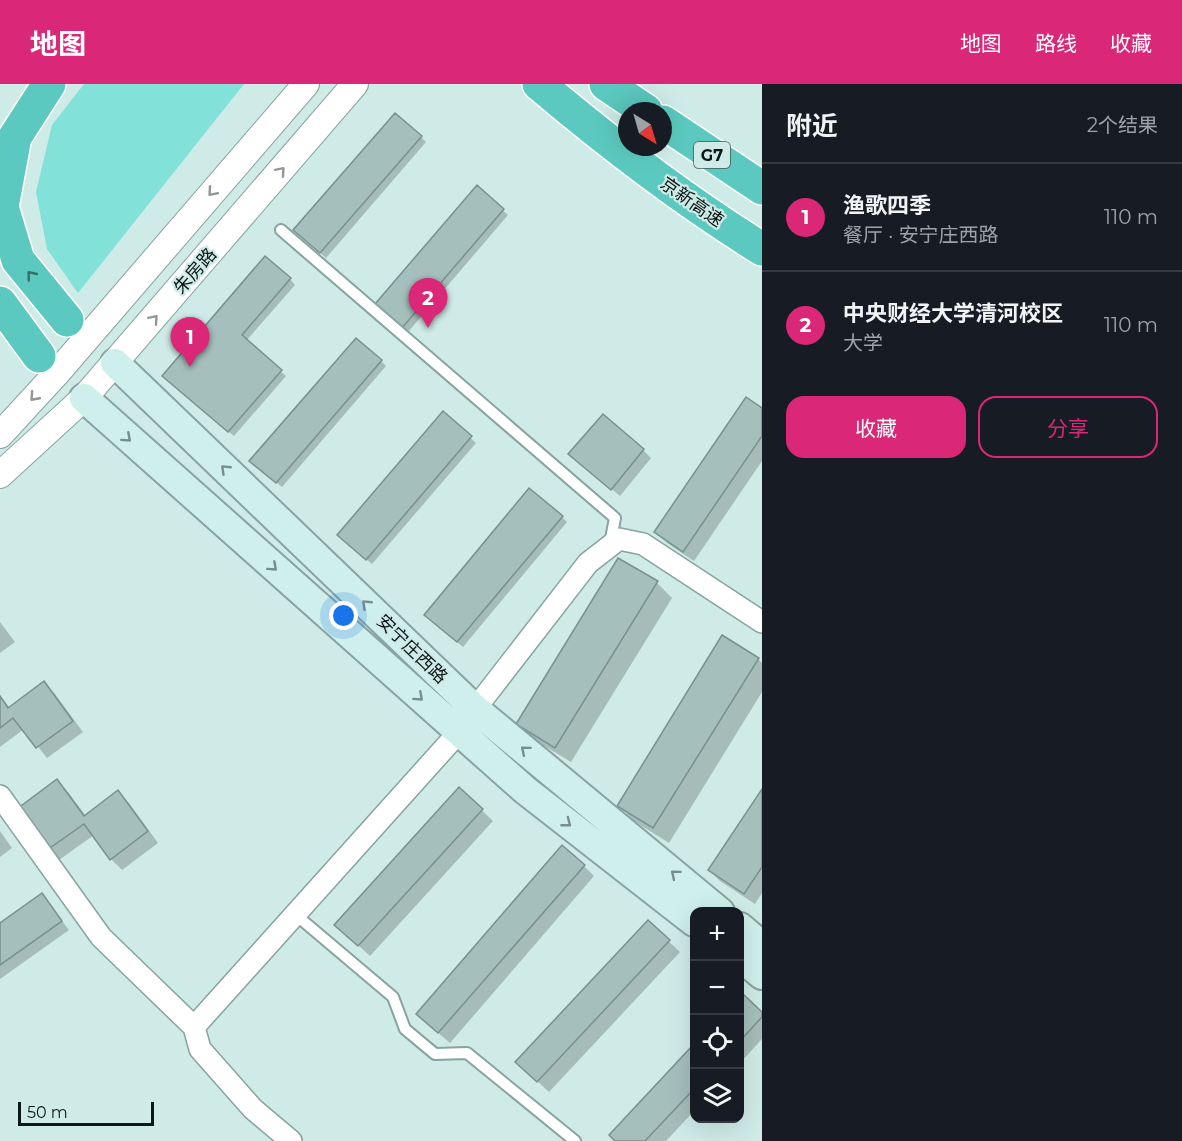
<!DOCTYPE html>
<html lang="zh">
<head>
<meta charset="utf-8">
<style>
  body { margin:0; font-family:Montserrat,"Noto Sans SC",sans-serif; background:#242831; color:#f1f3f6 }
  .controls { position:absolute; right:18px; bottom:18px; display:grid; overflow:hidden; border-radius:12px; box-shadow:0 6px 24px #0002 }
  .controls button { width:54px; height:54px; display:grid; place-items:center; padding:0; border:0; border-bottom:2px solid #363941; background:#171b24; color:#f1f3f6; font:30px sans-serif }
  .compass { position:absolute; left:618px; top:18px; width:54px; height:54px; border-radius:50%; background:#171b24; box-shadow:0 6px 24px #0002; rotate:143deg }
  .scale { position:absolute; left:18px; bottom:15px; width:136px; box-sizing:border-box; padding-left:6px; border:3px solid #0d1716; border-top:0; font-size:16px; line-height:21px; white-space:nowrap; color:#0d1716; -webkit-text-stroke:4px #cfebe7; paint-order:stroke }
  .you { position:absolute; left:344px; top:532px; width:21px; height:21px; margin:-15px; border:4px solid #fff; border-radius:50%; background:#1a73e8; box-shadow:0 0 0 9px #1a73e833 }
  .badge { display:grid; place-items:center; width:39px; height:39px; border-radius:50%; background:#db2777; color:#fff; font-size:20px; font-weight:700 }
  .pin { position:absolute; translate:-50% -50px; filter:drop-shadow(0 2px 3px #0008) }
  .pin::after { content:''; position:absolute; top:32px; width:21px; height:18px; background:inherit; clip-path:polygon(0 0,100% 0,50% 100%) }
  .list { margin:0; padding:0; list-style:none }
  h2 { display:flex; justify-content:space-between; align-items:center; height:78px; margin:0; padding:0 24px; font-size:26px }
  h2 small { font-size:20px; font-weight:400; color:#9ea1a6 }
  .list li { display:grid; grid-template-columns:39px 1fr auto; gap:18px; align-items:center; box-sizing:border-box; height:108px; padding:0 24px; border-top:2px solid #363941 }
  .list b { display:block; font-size:22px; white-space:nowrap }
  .list p { margin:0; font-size:20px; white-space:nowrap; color:#9ea1a6 }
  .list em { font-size:20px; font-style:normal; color:#9ea1a6 }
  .actions { display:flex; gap:12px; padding:18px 24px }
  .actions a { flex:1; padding:14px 0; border:2px solid #db2777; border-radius:18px; text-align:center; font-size:21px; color:#db2777 }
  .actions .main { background:#db2777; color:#fff }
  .icon { flex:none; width:33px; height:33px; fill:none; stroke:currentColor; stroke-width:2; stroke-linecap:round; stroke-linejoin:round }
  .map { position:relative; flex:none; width:762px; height:1057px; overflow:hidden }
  header { display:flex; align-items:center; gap:36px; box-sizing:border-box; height:84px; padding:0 30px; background:#db2777; color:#fff }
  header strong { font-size:28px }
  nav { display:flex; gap:33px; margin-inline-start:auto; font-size:21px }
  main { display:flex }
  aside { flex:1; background:#171b24 }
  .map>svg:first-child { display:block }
</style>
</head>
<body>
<header>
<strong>地图</strong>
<nav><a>地图</a><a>路线</a><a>收藏</a></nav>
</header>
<main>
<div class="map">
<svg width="762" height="1057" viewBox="0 0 762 1057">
  <rect width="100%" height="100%" fill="#cfebe7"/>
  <path fill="#82e1d8" d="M84,0H244L78,209L47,165L36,108L52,41Z"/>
  <path fill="#0003" d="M421,53L426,58L326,174L301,151Z
    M477,104L508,131L408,248L382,225Z
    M290,195L295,201L246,257L286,292L234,352L169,297Z
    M381,277L386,282L282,403L256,382Z
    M762,325V377L694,477L667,459L656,448Z
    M443,329L476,359L372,480L344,456Z
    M643,366L651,374L620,412L579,378Z
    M562,433L567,438L463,563L431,536Z
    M657,499L672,514L571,678L533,655L518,639Z
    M0,538L15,558L0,569Z
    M758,575L762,579V608L669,759L634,737L619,721Z
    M44,599L55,610L83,648L47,674L24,645L0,663V611L10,624Z
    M57,697L68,708L86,732L118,708L129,719L158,759L122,786L111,775L94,751L59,776L48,765Z
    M459,705L493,737L370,872L347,851Z
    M762,708V809L755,820L720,797L709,786Z
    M0,747L12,764L0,773Z
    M584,782L594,792L450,959L428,940Z
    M42,811L69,846L0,895V841Z
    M648,838L680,868L549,1008L517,978Z
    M742,912L762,930V955L740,979V915Z
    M694,962V1027L666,1057H617L611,1051Z"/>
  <path fill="#a5bfbc" stroke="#78918e" stroke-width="1.5" d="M395,29L422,52L320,169L293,146Z
    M477,101L504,125L402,244L375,220Z
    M265,172L291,194L242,251L282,286L228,348L162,292Z
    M356,254L382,276L276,399L249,377Z
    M746,313L762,324V352L683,468L654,448Z
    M443,327L472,352L366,476L337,451Z
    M603,330L644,365L611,406L568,370Z
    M529,404L563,432L457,558L424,531Z
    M618,474L658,497L555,664L516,640Z
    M722,551L759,574L653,744L617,722Z
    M44,597L73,637L36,664L13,634L0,644V612L8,624Z
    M57,695L84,732L118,706L148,747L110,776L84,740L47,766L17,725Z
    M459,703L483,725L358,862L334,841Z
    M762,705V783L744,810L708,786Z
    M562,761L585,781L438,949L416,930Z
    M42,809L62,837L0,881V839Z
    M648,836L670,856L537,998L515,978Z
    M742,909L762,928V933L740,957V912Z
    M694,960V1005L645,1057H615L609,1051Z"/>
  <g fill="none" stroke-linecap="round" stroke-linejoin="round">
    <g stroke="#89a3a0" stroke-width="14">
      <path id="service" d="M281,146L615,434L610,460
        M296,831L393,913L405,945L435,970L467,969L575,1057"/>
    </g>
    <g stroke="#89a3a0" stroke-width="24">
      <path id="minor" d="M475,625L588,479L619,455L643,460L762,538
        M0,712L101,853L194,943L200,965L253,1025L291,1057
        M194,943L459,648"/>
    </g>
    <g stroke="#89a3a0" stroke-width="28">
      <path id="tertiary" d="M0,351L57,289L306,0
        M0,391L84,314L355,0"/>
    </g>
    <g stroke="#89a3a0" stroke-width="32">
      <path id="secondary" d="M115,279L475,625L720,828
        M84,314L525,706L694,838
        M740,843L762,862
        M740,873L762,891"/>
    </g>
    <g stroke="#fff" stroke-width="36">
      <path id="motorway" d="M49,0L15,53L2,123L18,176L67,236
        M539,0C610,60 683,116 762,165
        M606,0L646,27
        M663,38L762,104
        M0,219L39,272"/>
    </g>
    <use href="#service" stroke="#fff" stroke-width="10"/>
    <use href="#minor" stroke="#fff" stroke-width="21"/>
    <use href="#tertiary" stroke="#fff" stroke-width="26"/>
    <use href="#secondary" stroke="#ceefec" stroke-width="28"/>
    <use href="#motorway" stroke="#5bc9bf" stroke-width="33"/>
  </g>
  <defs><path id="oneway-chevron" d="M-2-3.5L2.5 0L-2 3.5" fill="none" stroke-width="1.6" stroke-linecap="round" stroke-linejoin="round" transform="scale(1.5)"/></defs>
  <g stroke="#929796">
    <use href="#oneway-chevron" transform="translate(281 87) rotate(-49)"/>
    <use href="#oneway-chevron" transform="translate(212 108) rotate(131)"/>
    <use href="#oneway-chevron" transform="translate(154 235) rotate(-49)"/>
    <use href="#oneway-chevron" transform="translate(34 313) rotate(132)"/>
  </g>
  <use stroke="#34706a" href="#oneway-chevron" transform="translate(31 191) rotate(-129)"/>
  <g stroke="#778e8c">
    <use href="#oneway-chevron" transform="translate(127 354) rotate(42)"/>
    <use href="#oneway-chevron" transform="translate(225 385) rotate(-136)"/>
    <use href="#oneway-chevron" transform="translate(273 483) rotate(42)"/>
    <use href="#oneway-chevron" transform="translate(366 520) rotate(-136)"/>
    <use href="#oneway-chevron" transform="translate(419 613) rotate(42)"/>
    <use href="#oneway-chevron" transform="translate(525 666) rotate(-140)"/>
    <use href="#oneway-chevron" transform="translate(567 739) rotate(38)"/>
    <use href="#oneway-chevron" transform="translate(675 790) rotate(-140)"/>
  </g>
  <g text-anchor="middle" stroke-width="4.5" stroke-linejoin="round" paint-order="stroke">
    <rect fill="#cfebe7" stroke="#475755" stroke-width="1.5" x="694" y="58" width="36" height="26" rx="4.5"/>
    <g font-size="16" font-weight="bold" fill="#0d1716">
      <text x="712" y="77">G7</text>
    </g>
    <g font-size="18" fill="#0d1716" stroke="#cfebe7">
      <text transform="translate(692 118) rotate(35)" y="6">京新高速</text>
      <text transform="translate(195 187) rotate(-49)" y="6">朱房路</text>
      <text transform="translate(412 565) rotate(44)" y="6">安宁庄西路</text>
    </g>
  </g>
</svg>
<div class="controls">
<button>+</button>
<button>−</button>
<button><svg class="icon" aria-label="locate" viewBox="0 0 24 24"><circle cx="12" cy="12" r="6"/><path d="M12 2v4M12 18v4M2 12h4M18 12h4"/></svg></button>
<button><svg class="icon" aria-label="layers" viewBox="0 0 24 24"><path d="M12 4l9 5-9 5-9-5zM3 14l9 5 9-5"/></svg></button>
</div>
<svg class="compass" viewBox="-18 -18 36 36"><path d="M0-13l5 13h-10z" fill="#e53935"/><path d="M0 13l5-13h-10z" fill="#9ea1a6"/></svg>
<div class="scale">50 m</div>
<div class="you"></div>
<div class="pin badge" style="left:190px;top:283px">1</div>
<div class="pin badge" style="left:428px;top:244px">2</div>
</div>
<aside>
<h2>附近<small>2个结果</small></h2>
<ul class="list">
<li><span class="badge">1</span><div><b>渔歌四季</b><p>餐厅 · 安宁庄西路</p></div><em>110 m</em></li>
<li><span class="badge">2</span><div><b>中央财经大学清河校区</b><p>大学</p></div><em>110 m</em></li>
</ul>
<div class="actions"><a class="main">收藏</a><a>分享</a></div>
</aside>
</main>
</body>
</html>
